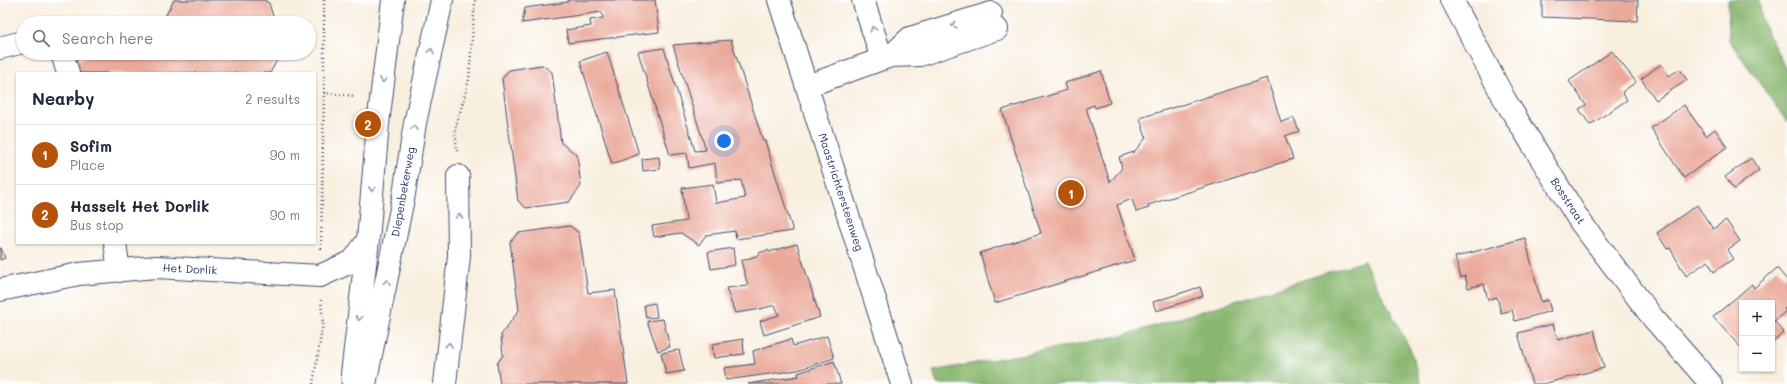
<!DOCTYPE html>
<html lang="en">
<head>
<meta charset="utf-8">
<style>
  body { margin:0; font-family:Mali,sans-serif; background:#f6f6f7; color:#1f2937 }
  .controls { position:absolute; right:12px; bottom:12px; display:grid; overflow:hidden; border-radius:0px; box-shadow:0 1px 3px #0004 }
  .controls button { width:36px; height:36px; display:grid; place-items:center; padding:0; border:0; border-bottom:1px solid #e0e1e3; background:#fff; color:#1f2937; font:20px sans-serif }
  .you { position:absolute; left:724px; top:141px; width:14px; height:14px; margin:-10px; border:3px solid #fff; border-radius:50%; background:#1a73e8; box-shadow:0 0 0 6px #1a73e833 }
  .badge { display:grid; place-items:center; width:26px; height:26px; border-radius:50%; background:#b45309; color:#fff; font-size:13px; font-weight:700 }
  .pin { position:absolute; translate:-50% -50%; border:2px solid #fff; box-shadow:0 1px 4px #0006 }
  .list { margin:0; padding:0; list-style:none }
  h2 { display:flex; justify-content:space-between; align-items:center; height:52px; margin:0; padding:0 16px; font-size:17px }
  h2 small { font-size:13px; font-weight:400; color:#747a83 }
  .list li { display:grid; grid-template-columns:26px 1fr auto; gap:12px; align-items:center; box-sizing:border-box; height:60px; padding:0 16px; border-top:1px solid #e0e1e3 }
  .list b { display:block; font-size:15px; white-space:nowrap }
  .list p { margin:0; font-size:13px; white-space:nowrap; color:#747a83 }
  .list em { font-size:13px; font-style:normal; color:#747a83 }
  .icon { flex:none; width:22px; height:22px; fill:none; stroke:currentColor; stroke-width:2; stroke-linecap:round; stroke-linejoin:round }
  .map { position:relative; flex:none; width:1787px; height:384px; overflow:hidden }
  .search { position:absolute; background:#fff; box-shadow:0 1px 3px #0004; left:16px; top:16px; width:300px; height:44px; display:flex; align-items:center; gap:10px; box-sizing:border-box; padding:0 14px; border-radius:22px; color:#747a83; font-size:15px }
  .panel { position:absolute; background:#fff; box-shadow:0 1px 3px #0004; left:16px; top:72px; width:300px; height:172px; border-radius:0px }
  .map>svg:first-child { display:block }
</style>
</head>
<body>
<div class="map">
<svg width="1787" height="384" viewBox="0 0 1787 384">
  <rect width="100%" height="100%" fill="#fff"/>
  <filter id="ink" filterUnits="userSpaceOnUse"><feTurbulence type="fractalNoise" baseFrequency=".025" numOctaves="2"/><feDisplacementMap in="SourceGraphic" scale="8" xChannelSelector="R" yChannelSelector="G"/><feConvolveMatrix kernelMatrix="1 2 1 2 8 2 1 2 1" color-interpolation-filters="sRGB"/></filter>
  <filter id="wash" filterUnits="userSpaceOnUse"><feTurbulence type="fractalNoise" baseFrequency=".012" numOctaves="4" result="noise"/><feDisplacementMap in="SourceGraphic" scale="16" xChannelSelector="R" yChannelSelector="G"/><feGaussianBlur stdDeviation="0.9" result="paint"/><feColorMatrix in="noise" values="0 0 0 0 0 0 0 0 0 0 0 0 0 0 0 0 0 1.4 0 .05"/><feComposite in="paint" operator="in"/></filter>
  <g filter="url(#wash)">
    <rect width="100%" height="100%" fill="#f8efdf"/>
    <path fill="#8ab86f" stroke="#527466" d="M1728,0H1759L1762,21L1787,72V122L1729,40Z
      M1364,261L1410,349L1421,384H937L933,371L1125,335Z"/>
    <g id="blocks">
      <path fill="#eba99a" d="M174,0H264L269,3L275,23H162Z
        M568,0H655L659,32L568,43L566,30L591,26L590,20L603,18L602,12L522,23L525,8L568,2Z
        M1542,0H1638L1637,21L1542,17Z
        M731,40L763,141H765L793,231L736,239L735,231L706,235L699,245L681,233L654,237L652,226L686,221L682,188L713,184L716,203L745,198L741,180L717,183L715,163L689,168L687,153L670,155L638,52L664,48L695,151L706,150L673,45Z
        M1612,51L1636,82L1622,92L1627,100L1590,125L1579,109L1586,105L1569,81Z
        M607,52L639,154L612,164L580,61Z
        M100,53H281L270,73H77L74,61Z
        M1661,64L1669,76L1680,69L1687,80L1656,100L1641,79Z
        M542,65L552,72L561,143L577,155L581,186L569,202L526,208L518,201L502,79L509,70Z
        M1101,71L1110,103L1095,108L1094,105L1086,108L1110,182L1122,168L1119,157L1134,152L1146,138L1140,118L1267,78L1281,122L1294,118L1299,131L1285,136L1293,159L1148,205L1149,208L1136,212L1132,199L1117,205L1135,260L995,303L980,253L1041,233L1002,110L1067,90L1065,83Z
        M1684,105L1706,136L1715,129L1727,147L1684,178L1651,128Z
        M659,157L660,169L643,171L642,159Z
        M1751,158L1759,170L1734,189L1725,177Z
        M1697,205L1713,229L1726,220L1740,241L1727,250L1733,259L1714,272L1708,261L1686,276L1670,248L1667,249L1657,233Z
        M570,226L579,233L588,293L615,290L628,384H500L497,364L503,355L501,335L519,310L510,242L518,233Z
        M1525,238L1541,302L1548,300L1551,311L1515,321L1512,310L1501,313L1497,297L1488,300L1484,284L1468,288L1465,276L1461,278L1455,257Z
        M797,244L820,317L764,335L760,321L779,315L775,305L756,310L735,313L726,288L748,286L741,261L759,255V253L768,250L769,252Z
        M0,248H1L5,258L0,260Z
        M733,248L735,265L711,269L708,252Z
        M1777,268L1787,280V307L1784,309L1786,311L1774,321L1784,332L1772,343V303H1742V349L1713,317L1752,284L1754,288Z
        M1200,287L1203,296L1156,311L1153,302Z
        M655,303L657,317L646,318L644,305Z
        M663,319L670,347L658,351L647,321Z
        M1553,324L1558,340L1594,330L1604,368L1543,384H1532L1518,333Z
        M827,336L834,358L798,370L726,380L724,368L755,364L753,351L791,339L793,346Z
        M743,339L744,354L714,358L712,344Z
        M679,350L684,371L666,374L661,353Z
        M834,361L841,384H748L799,376L798,373Z"/>
    </g>
  </g>
  <g filter="url(#ink)">
    <use href="#blocks" fill-opacity="0" stroke="#3c4c71" stroke-width="1"/>
    <g fill="none" stroke-linecap="round" stroke-linejoin="round">
      <g stroke="#3c4c71" stroke-width="24">
        <path id="minor" d="M779,0L902,384
          M863,0L882,59
          M1452,0L1505,100L1579,220L1653,318L1711,384
          M0,48L23,42
          M62,53L68,73
          M891,56L910,38L991,13
          M807,86L882,59L891,56L920,55L997,29
          M115,243L119,271
          M0,290L79,274L156,267L320,276L353,261L368,240
          M445,384L459,256L458,176"/>
      </g>
      <g stroke="#3c4c71" stroke-width="24">
        <path id="major" d="M353,384L352,374L368,240L378,124L393,0
          M365,384L404,194L415,123L442,0"/>
      </g>
      <path stroke="#3c4c71" stroke-width="2.5" stroke-dasharray="1 3" stroke-linecap="butt" d="M324,93L355,96
        M457,151L455,130L469,80L475,0
        M321,249L324,93V0
        M313,384L323,324L321,300"/>
      <use href="#minor" stroke="#fff" stroke-width="22"/>
      <use href="#major" stroke="#fff" stroke-width="22"/>
    </g>
    <defs><path id="oneway-chevron" d="M-2-3.5L2.5 0L-2 3.5" fill="none" stroke-width="1.6" stroke-linecap="round" stroke-linejoin="round"/></defs>
    <g stroke="#8d97ae">
      <use href="#oneway-chevron" transform="translate(954 25) rotate(162)"/>
      <use href="#oneway-chevron" transform="translate(873 29) rotate(-108)"/>
      <use href="#oneway-chevron" transform="translate(431 51) rotate(-78)"/>
      <use href="#oneway-chevron" transform="translate(383 80) rotate(96)"/>
      <use href="#oneway-chevron" transform="translate(414 128) rotate(-81)"/>
      <use href="#oneway-chevron" transform="translate(372 189) rotate(95)"/>
      <use href="#oneway-chevron" transform="translate(459 216) rotate(-91)"/>
      <use href="#oneway-chevron" transform="translate(387 282) rotate(-79)"/>
      <use href="#oneway-chevron" transform="translate(359 318) rotate(97)"/>
      <use href="#oneway-chevron" transform="translate(449 345) rotate(-84)"/>
    </g>
  </g>
  <g text-anchor="middle" stroke-width="3.5" stroke-linejoin="round" paint-order="stroke">
    <g font-size="11" fill="#1b2f5e" stroke="#fff">
      <text transform="translate(403 192) rotate(-80)" y="4">Diepenbekerweg</text>
      <text transform="translate(841 192) rotate(72)" y="4">Maastrichtersteenweg</text>
      <text transform="translate(1568 201) rotate(57)" y="4">Bosstraat</text>
      <text transform="translate(190 269) rotate(3)" y="4">Het Dorlik</text>
    </g>
  </g>
</svg>
<div class="controls">
<button>+</button>
<button>−</button>
</div>
<div class="you"></div>
<div class="pin badge" style="left:1071px;top:193px">1</div>
<div class="pin badge" style="left:368px;top:124px">2</div>
<div class="search"><svg class="icon" aria-label="search" viewBox="0 0 24 24"><circle cx="10" cy="10" r="6"/><path d="M15 15l6 6"/></svg>Search here</div>
<section class="panel">
<h2>Nearby<small>2 results</small></h2>
<ul class="list">
<li><span class="badge">1</span><div><b>Sofim</b><p>Place</p></div><em>90 m</em></li>
<li><span class="badge">2</span><div><b>Hasselt Het Dorlik</b><p>Bus stop</p></div><em>90 m</em></li>
</ul>
</section>
</div>
</body>
</html>
